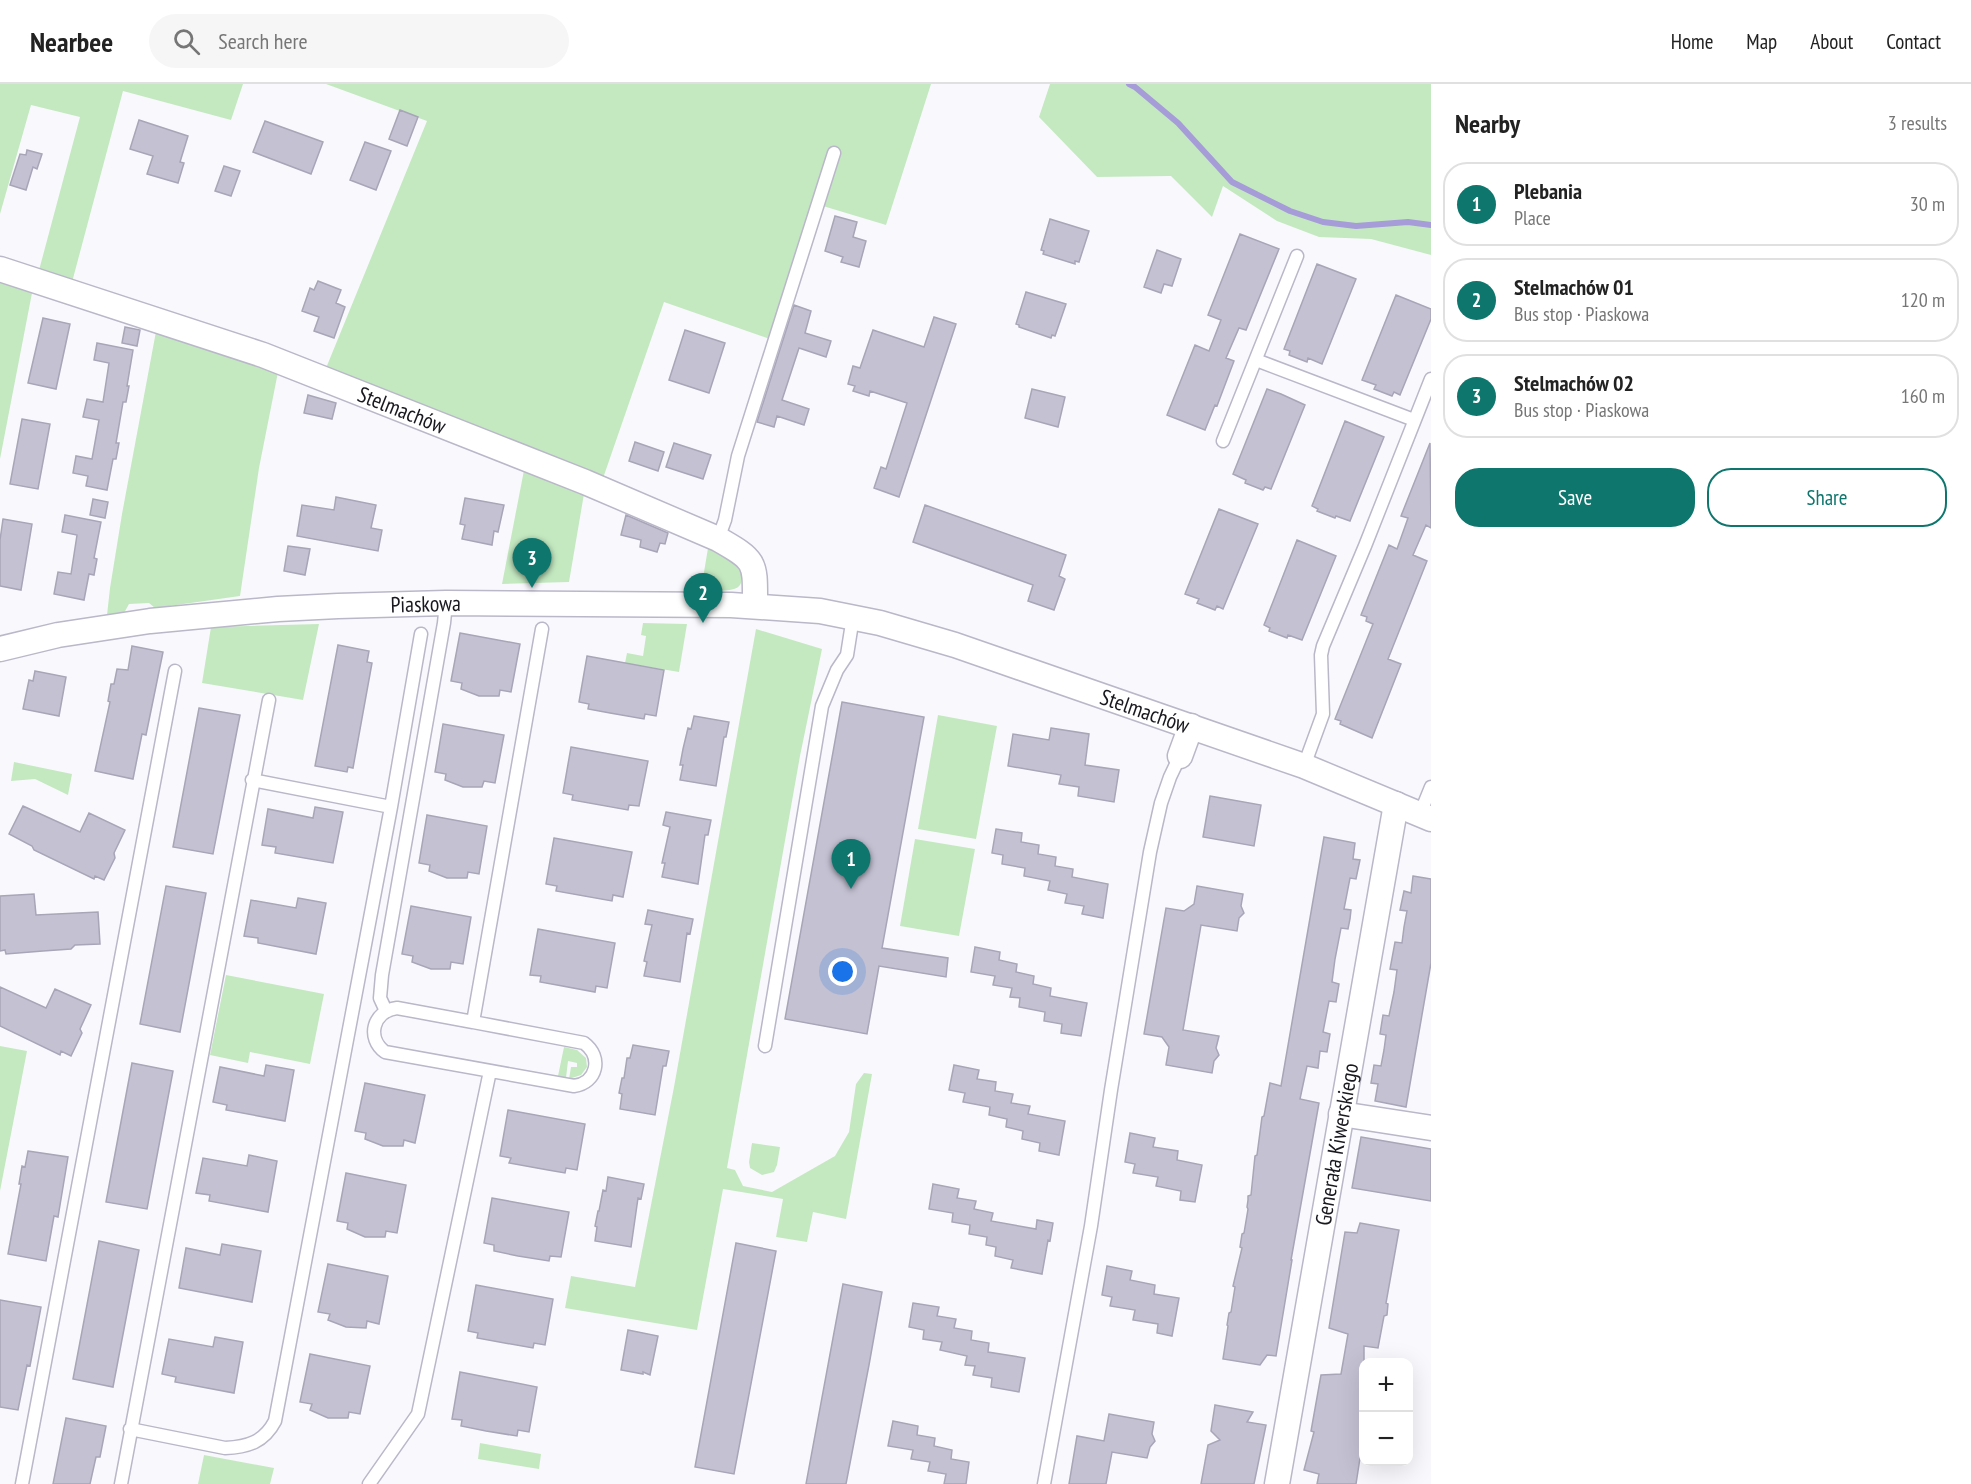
<!DOCTYPE html>
<html lang="en">
<head>
<meta charset="utf-8">
<style>
  body { margin:0; font-family:"PT Sans Narrow",sans-serif; background:#f6f6f6; color:#222 }
  .controls { position:absolute; right:18px; bottom:18px; display:grid; overflow:hidden; border-radius:12px; box-shadow:0 6px 24px #0002 }
  .controls button { width:54px; height:54px; display:grid; place-items:center; padding:0; border:0; border-bottom:2px solid #e0e0e0; background:#fff; color:#222; font:30px sans-serif }
  .you { position:absolute; left:843px; top:888px; width:21px; height:21px; margin:-15px; border:4px solid #fff; border-radius:50%; background:#1a73e8; box-shadow:0 0 0 9px #1a73e833 }
  .badge { display:grid; place-items:center; width:39px; height:39px; border-radius:50%; background:#0f766e; color:#fff; font-size:20px; font-weight:700 }
  .pin { position:absolute; translate:-50% -50px; filter:drop-shadow(0 2px 3px #0008) }
  .pin::after { content:''; position:absolute; top:32px; width:21px; height:18px; background:inherit; clip-path:polygon(0 0,100% 0,50% 100%) }
  .list { margin:0; padding:0; list-style:none }
  h2 { display:flex; justify-content:space-between; align-items:center; height:78px; margin:0; padding:0 24px; font-size:26px }
  h2 small { font-size:20px; font-weight:400; color:#767676 }
  .list li { display:grid; grid-template-columns:39px 1fr auto; gap:18px; align-items:center; box-sizing:border-box; height:84px; margin:0 12px 12px; padding:0 12px; border:2px solid #e0e0e0; border-radius:24px }
  .list b { display:block; font-size:22px; white-space:nowrap }
  .list p { margin:0; font-size:20px; white-space:nowrap; color:#767676 }
  .list em { font-size:20px; font-style:normal; color:#767676 }
  .actions { display:flex; gap:12px; padding:18px 24px }
  .actions a { flex:1; padding:14px 0; border:2px solid #0f766e; border-radius:24px; text-align:center; font-size:21px; color:#0f766e }
  .actions .main { background:#0f766e; color:#fff }
  .icon { flex:none; width:33px; height:33px; fill:none; stroke:currentColor; stroke-width:2; stroke-linecap:round; stroke-linejoin:round }
  .map { position:relative; flex:none; width:1431px; height:1400px; overflow:hidden }
  header { display:flex; align-items:center; gap:36px; box-sizing:border-box; height:84px; padding:0 30px; background:#fff; border-bottom:2px solid #e0e0e0 }
  header strong { font-size:28px }
  nav { display:flex; gap:33px; margin-inline-start:auto; font-size:21px }
  .search { width:420px; height:54px; background:#f6f6f6; display:flex; align-items:center; gap:15px; box-sizing:border-box; padding:0 21px; border-radius:33px; color:#767676; font-size:22px }
  main { display:flex }
  aside { flex:1; background:#fff }
  .map>svg:first-child { display:block }
</style>
</head>
<body>
<header>
<strong>Nearbee</strong>
<div class="search"><svg class="icon" aria-label="search" viewBox="0 0 24 24"><circle cx="10" cy="10" r="6"/><path d="M15 15l6 6"/></svg>Search here</div>
<nav><a>Home</a><a>Map</a><a>About</a><a>Contact</a></nav>
</header>
<main>
<div class="map">
<svg width="1431" height="1400" viewBox="0 0 1431 1400">
  <rect width="100%" height="100%" fill="#f9f9fd"/>
  <path fill="#c4e9c1" d="M0,0H243L231,36L123,7L71,202L38,190L80,33L31,21L0,130Z
    M326,0H931L886,141L813,119L770,255L664,218L601,400L324,289L427,37Z
    M1050,0H1431V171L1371,155L1319,153L1277,137L1223,102L1212,133L1171,92L1097,93L1039,33Z
    M0,195L32,209L0,375Z
    M157,242L279,283L259,384L240,512L155,524L149,519L129,520L124,529L107,531L110,504L122,430Z
    M525,381L585,404L569,498L502,500Z
    M709,458C717,463 727,467 733,473C740,481 748,501 734,505C725,508 711,506 701,506Z
    M643,539L687,540L679,588L625,579L627,569L643,572L646,552L641,551Z
    M319,540L303,616L202,599L211,543Z
    M756,545L822,565L800,672L727,1084L735,1086L743,1102L772,1108L835,1072L849,1048L856,1000L864,989L872,990L846,1135L813,1128L807,1158L776,1153L783,1115L723,1105L697,1246L565,1224L571,1192L635,1203L674,1003Z
    M938,631L997,642L976,755L918,745Z
    M14,678L72,690L68,711L35,695L11,697Z
    M915,755L975,765L959,852L900,842Z
    M226,891L324,910L310,980L250,968L248,979L210,971Z
    M0,962L27,967L0,1107Z
    M564,963L577,966L586,974L587,983L581,991L569,995L571,983H577V979L568,977L566,994L558,992Z
    M752,1059L780,1063L777,1081L774,1088L762,1091L750,1084L749,1078Z
    M480,1359L541,1370L539,1385L478,1375Z
    M204,1371L274,1384L270,1400H198Z"/>
  <g fill="none" stroke-linecap="round" stroke-linejoin="round">
    <path stroke="#a69cd7" stroke-width="6" d="M1129,0L1135,3L1178,39L1232,98L1290,127L1323,138L1356,142L1408,138L1431,141"/>
  </g>
  <path fill="#c4c1d3" stroke="#a7a5b7" stroke-width="1.5" d="M400,26L418,33L407,62L389,55Z
    M139,36L188,52L180,78L184,79L178,99L147,90L153,72L130,65Z
    M265,37L323,58L311,90L253,68Z
    M365,58L391,67L376,106L350,96Z
    M27,66L42,70L37,85L33,83L26,106L10,101L20,70L26,71Z
    M224,82L240,87L231,112L215,107Z
    M835,132L857,138L853,153L866,157L859,183L841,178L843,173L825,167Z
    M1050,135L1089,147L1079,178L1075,177V180L1043,170L1044,167L1041,166Z
    M1240,150L1279,165L1246,246L1239,244L1226,274L1234,277L1217,322L1215,321L1205,346L1167,331L1195,261L1209,267L1221,236L1208,231Z
    M1157,166L1181,175L1172,202L1164,200L1161,209L1144,203Z
    M1317,180L1356,195L1322,280L1308,274L1307,278L1289,271L1290,267L1284,265Z
    M318,197L341,206L336,219L345,223L334,254L314,247L319,233L302,227L310,204L314,206Z
    M1026,208L1066,220L1055,252L1052,251L1051,254L1019,243V241L1016,240Z
    M1396,211L1431,225V235L1400,311L1394,308L1392,312L1374,305L1376,301L1362,296Z
    M794,221L811,227L805,249L831,257L826,273L799,264L782,316L809,325L804,341L777,332L774,343L757,338Z
    M934,233L956,240L899,413L874,404L881,383L886,385L907,319L870,307L869,312L853,307L855,302L848,300L853,282L860,284L873,246L924,263Z
    M43,234L70,240L56,305L28,299Z
    M125,243L140,246L137,262L122,259Z
    M685,246L725,259L709,309L669,296Z
    M97,259L133,266L127,302H129L126,318H123L116,359H119L116,375H113L107,406L86,402L88,392L73,389L76,372L92,375L99,336L83,333L87,315L103,318L109,279L94,276Z
    M1032,305L1065,313L1058,343L1025,334Z
    M1267,305L1281,310L1305,321L1271,405L1265,403L1263,406L1245,399L1246,396L1233,390Z
    M308,311L336,319L332,335L304,329Z
    M22,335L50,340L38,405L10,400Z
    M1345,337L1384,353L1350,437L1336,432L1335,434L1317,427L1318,425L1312,422Z
    M635,358L664,368L658,387L629,377Z
    M674,359L711,371L703,395L666,383Z
    M1430,359L1431,444L1426,441L1413,471L1427,477L1388,575L1401,580L1372,654L1340,640L1341,637L1335,635L1373,540L1366,537L1367,533L1361,531L1389,461L1397,465L1408,434L1401,432Z
    M336,413L376,421L371,444L382,446L378,467L297,452L302,421L334,426Z
    M465,414L504,421L498,448L494,447L492,461L462,455L465,441L460,440Z
    M93,415L108,418L105,434L90,431Z
    M925,421L1066,471L1059,492L1065,495L1054,526L1028,517L1033,501L913,458Z
    M1219,425L1258,440L1223,525L1217,522L1215,526L1197,519L1199,515L1185,510Z
    M65,431L101,438L94,474L97,475L94,491L89,490L84,516L54,510L58,488L71,490L77,451L62,448Z
    M626,431L668,449L665,460L660,459L657,468L640,463L641,456L621,451Z
    M3,435L32,440L21,506L0,502V456Z
    M1297,456L1336,472L1302,556L1288,551L1287,554L1269,547L1270,544L1264,541Z
    M288,462L310,465L305,491L284,487Z
    M460,549L520,560L511,608L500,606L499,612H479L461,605L462,599L451,597Z
    M338,561L369,567L367,578L372,579L353,684L348,683L347,688L315,682Z
    M132,562L163,568L146,651L142,650L133,695L95,687L110,618L108,617L111,600H114L117,585L128,586Z
    M587,572L664,586L656,632L645,630L644,635L610,629L588,625L589,620L579,618Z
    M35,587L66,593L59,632L23,625L29,596L33,597Z
    M842,618L924,633L882,864L948,874L946,893L879,882L867,950L785,935Z
    M199,624L240,631L213,770L173,763Z
    M694,632L729,638L726,653H724L716,702L680,696L683,681H680L683,665L688,644L691,645Z
    M443,640L504,651L495,699L484,697L482,703H463L445,696L446,690L435,688Z
    M1051,644L1089,650L1085,681L1119,686L1114,718L1078,712L1079,703L1059,700L1061,691L1008,682L1013,650L1049,656Z
    M571,663L648,677L639,722L629,721L628,726L572,716L573,711L563,709Z
    M1210,712L1261,721L1254,762L1203,753Z
    M23,722L80,748L89,729L125,746L114,769L115,774L104,796L95,792L94,795L34,766L32,762L9,750Z
    M315,723L343,728L333,779L275,769L276,763L262,761L268,725L313,734Z
    M666,728L711,736L708,751H705L698,800L662,793L665,779H662L670,743L663,741Z
    M427,731L487,742L479,790L468,788L467,794H447L429,787L430,781L419,779Z
    M996,745L1022,749L1021,758L1039,761L1038,770L1056,773L1055,782L1073,785L1072,793L1108,800L1103,834L1082,830L1084,822L1065,819L1067,810L1048,806L1050,797L1024,792L1025,784L1002,780L1003,771L992,769Z
    M1324,753L1355,759L1353,775L1360,776L1356,795L1350,794L1344,825L1351,826L1350,835L1348,845L1341,844L1335,875L1332,898L1339,900L1336,918L1329,917L1323,948L1330,950L1327,968L1320,967L1318,984L1307,982L1300,1015L1319,1019L1291,1176H1292L1276,1272L1267,1271L1260,1281L1223,1275L1228,1242L1227,1241L1229,1229L1231,1228L1235,1203L1233,1202L1242,1164L1240,1163L1242,1150L1244,1149L1248,1125L1247,1123L1248,1116V1112L1251,1111L1255,1072L1257,1071L1262,1033L1264,1032L1270,999L1281,1002Z
    M554,754L632,768L623,813L613,811L612,817L556,807L557,802L546,800Z
    M1413,792L1431,795V879L1406,1023L1375,1017L1378,1000L1371,999L1374,981L1381,982L1384,966L1386,951L1380,950L1383,931L1389,932L1394,908L1397,886L1390,885L1395,858L1402,859L1404,843L1407,827L1400,826L1404,807L1411,809Z
    M166,802L206,809L180,948L140,940Z
    M1197,802L1243,810L1241,822L1244,829L1239,834L1237,847L1201,841L1183,946L1219,952L1216,964L1219,971L1214,977L1212,989L1166,981L1169,963L1162,953L1144,950L1166,824L1184,827L1194,820Z
    M34,810L36,831L98,828L100,860L75,861L71,865L43,867L6,870L5,866L0,867V812Z
    M298,814L326,819L316,870L258,859V854L244,852L251,816L296,824Z
    M411,822L471,833L463,880L451,878L450,885H431L412,878L413,872L402,870Z
    M648,826L693,835L690,850L687,849L680,898L644,892L647,878L644,877L652,841L645,840Z
    M538,845L615,859L607,904L596,902L595,908L557,901L540,898L541,892L530,891Z
    M975,863L1000,868L999,876L1017,880L1016,888L1034,892L1033,900L1051,904L1050,912L1087,919L1081,952L1061,949L1062,940L1044,937L1045,928L1019,923L1020,914L1010,913L1012,904L993,901L995,892L971,888Z
    M0,903L46,924L55,905L91,921L80,945L82,949L71,972L61,967L60,971L0,942Z
    M633,961L669,967L666,982H663L655,1031L620,1025L622,1010L619,1009L622,994H624L627,974H630Z
    M132,979L173,987L147,1125L106,1118Z
    M266,981L294,986L285,1037L226,1026L227,1021L213,1018L220,983L264,992Z
    M954,981L979,986L977,995L996,998L995,1007L1013,1010L1011,1019L1030,1022L1028,1030L1065,1037L1059,1071L1039,1067L1040,1059L1022,1055L1023,1047L1006,1043L1007,1035L989,1031L990,1023L963,1018L965,1009L949,1006Z
    M365,999L425,1011L415,1059L404,1056L403,1062H383L365,1055L366,1049L355,1047Z
    M508,1026L585,1040L577,1086L566,1084L565,1089L548,1086L509,1079L511,1074L500,1072Z
    M1130,1049L1155,1054L1153,1063L1178,1067L1177,1076L1202,1081L1195,1118L1180,1116L1181,1107L1156,1102L1158,1093L1133,1089L1135,1080L1125,1078Z
    M1361,1053L1431,1065V1117L1352,1104Z
    M28,1067L68,1073L58,1133L54,1132L46,1177L8,1170L21,1100H19L22,1082L25,1083Z
    M249,1071L277,1077L268,1128L209,1117L210,1111L196,1109L203,1074L247,1082Z
    M346,1089L406,1101L397,1149L386,1147L385,1153H365L347,1145L348,1139L337,1137Z
    M608,1093L644,1100L641,1115L638,1114L631,1163L595,1157L597,1143L595,1142L598,1127H599L603,1106L606,1107Z
    M933,1100L959,1105L957,1114L976,1117L974,1125L993,1129L991,1137L1036,1145L1037,1136L1053,1139L1050,1157L1048,1156L1042,1190L1011,1184L1013,1176L995,1172L996,1163L986,1161L987,1153L969,1150L970,1141L952,1138L953,1129L929,1125Z
    M492,1114L569,1128L561,1173L550,1172L549,1177L518,1172L494,1167V1161L484,1159Z
    M1360,1139L1399,1146L1386,1219L1388,1220L1387,1231L1384,1232L1378,1264L1364,1262V1368L1363,1373L1360,1374L1356,1400H1317L1319,1390L1304,1386L1314,1348L1311,1347L1321,1291L1341,1290L1348,1250L1329,1244L1345,1148L1357,1149Z
    M99,1157L139,1166L113,1303L73,1295Z
    M736,1159L776,1167L734,1390L695,1383Z
    M222,1160L261,1167L252,1218L179,1204L186,1164L220,1171Z
    M328,1180L388,1192L379,1240L367,1237L366,1244L346,1243L328,1236L330,1230L318,1228Z
    M1107,1182L1132,1187L1130,1196L1155,1201L1154,1210L1179,1214L1172,1252L1157,1249L1158,1240L1133,1236L1135,1226L1110,1222L1112,1213L1102,1211Z
    M843,1200L882,1208L869,1281L846,1400H806Z
    M476,1201L553,1215L545,1261L534,1259L533,1264L477,1254L478,1249L468,1247Z
    M0,1216L41,1223L30,1282L27,1281L18,1326L0,1323Z
    M913,1219L939,1223L937,1232L956,1235L954,1244L972,1247L971,1256L989,1259L988,1268L1025,1274L1019,1308L991,1303L992,1294L973,1291L975,1282L965,1281L967,1272L940,1266L942,1258L923,1255L924,1246L909,1243Z
    M628,1246L658,1252L650,1291L643,1288V1290L621,1286Z
    M215,1253L243,1258L234,1309L175,1298L176,1293L162,1290L169,1255L213,1263Z
    M310,1270L370,1282L360,1330L349,1328L348,1334H328L310,1326L312,1320L300,1318Z
    M460,1288L537,1303L529,1348L518,1346L517,1352L486,1347L461,1342L462,1336L452,1335Z
    M1215,1321L1253,1328L1247,1338L1266,1341L1254,1400H1201L1208,1361L1220,1356L1211,1347Z
    M1109,1330L1154,1338L1152,1350L1155,1357L1150,1363L1147,1374L1112,1368L1106,1400H1069L1077,1352L1104,1357Z
    M66,1334L106,1342L100,1373H96L90,1400H53Z
    M893,1337L918,1342L917,1351L935,1354L934,1362L952,1366L951,1375L969,1378L966,1400H944L946,1390L928,1387L930,1378L911,1375L913,1366L888,1362Z"/>
  <g fill="none" stroke-linecap="round" stroke-linejoin="round">
    <g stroke="#bab7c9" stroke-width="15">
      <path id="service" d="M1256,276L1414,336
        M1223,357L1297,172
        M718,455L725,436L738,372L834,69
        M1304,682L1323,630L1321,571L1323,562L1365,462L1431,295
        M391,723L421,550
        M1420,730L1431,703
        M386,927L380,914L382,891L444,539L446,519
        M473,938L584,959C603,973 597,999 574,1002L385,968C366,954 373,927 397,924L473,938L542,545
        M765,962L822,622L837,586L847,571L853,533
        M130,1345L225,1364C248,1363 264,1358 275,1337L391,723L252,696
        M22,1400L175,587
        M121,1400L269,616
        M369,1400L418,1330L490,987
        M1044,1400L1091,1142L1111,1006L1150,768L1161,719L1170,693L1180,672"/>
    </g>
    <g stroke="#bab7c9" stroke-width="27">
      <g id="minor">
        <path id="s1" d="M0,185L263,271L585,398L718,455C757,477 755,478 755,521"/>
        <path id="s2" d="M0,565L58,551L150,537L278,525L338,522L446,519L731,521L820,527L880,539L955,561L1304,682L1431,735"/>
        <path d="M1180,672L1191,642"/>
        <path d="M1341,1030L1431,1044"/>
        <path id="s3" d="M1277,1400L1396,720"/>
      </g>
    </g>
    <use href="#service" stroke="#fff" stroke-width="12"/>
    <use href="#minor" stroke="#fff" stroke-width="24"/>
  </g>
  <g text-anchor="middle" stroke-width="4.5" stroke-linejoin="round" paint-order="stroke">
    <g font-size="22" fill="#19181e" stroke="#fff">
      <text dy="8" stroke="none"><textPath href="#s1" startOffset="426">Stelmachów</textPath></text>
      <text dy="8" stroke="none"><textPath href="#s2" startOffset="429">Piaskowa</textPath></text>
      <text dy="8" stroke="none"><textPath href="#s2" startOffset="1164">Stelmachów</textPath></text>
      <text dy="8" stroke="none"><textPath href="#s3" startOffset="345">Generała Kiwerskiego</textPath></text>
    </g>
  </g>
</svg>
<div class="controls">
<button>+</button>
<button>−</button>
</div>
<div class="you"></div>
<div class="pin badge" style="left:851px;top:805px">1</div>
<div class="pin badge" style="left:703px;top:539px">2</div>
<div class="pin badge" style="left:532px;top:504px">3</div>
</div>
<aside>
<h2>Nearby<small>3 results</small></h2>
<ul class="list">
<li><span class="badge">1</span><div><b>Plebania</b><p>Place</p></div><em>30 m</em></li>
<li><span class="badge">2</span><div><b>Stelmachów 01</b><p>Bus stop · Piaskowa</p></div><em>120 m</em></li>
<li><span class="badge">3</span><div><b>Stelmachów 02</b><p>Bus stop · Piaskowa</p></div><em>160 m</em></li>
</ul>
<div class="actions"><a class="main">Save</a><a>Share</a></div>
</aside>
</main>
</body>
</html>
